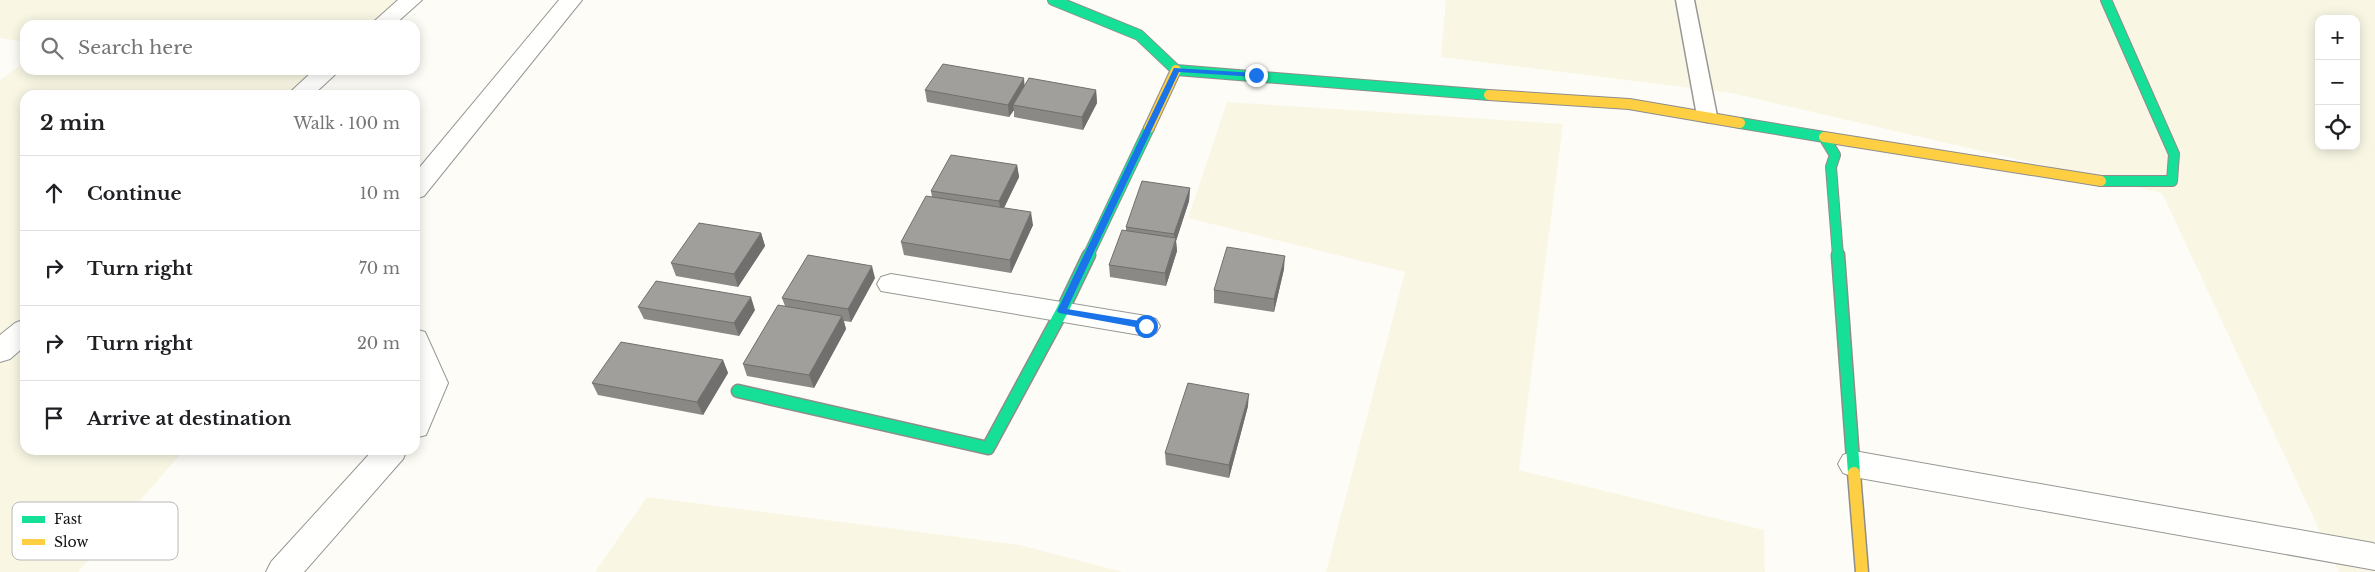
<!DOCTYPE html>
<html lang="en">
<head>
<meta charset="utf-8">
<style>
  body { margin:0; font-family:"Libre Baskerville",serif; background:#f2f2f2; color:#202124 }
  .controls { position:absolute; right:15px; top:15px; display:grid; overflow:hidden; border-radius:10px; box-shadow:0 2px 12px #0003 }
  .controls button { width:45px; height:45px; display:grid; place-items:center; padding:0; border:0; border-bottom:1px solid #e0e0e0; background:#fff; color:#202124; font:25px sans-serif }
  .stop { position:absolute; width:15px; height:15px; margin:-11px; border:4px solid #1a73e8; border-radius:50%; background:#fff }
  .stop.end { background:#1a73e8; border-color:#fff; box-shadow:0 1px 5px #0008 }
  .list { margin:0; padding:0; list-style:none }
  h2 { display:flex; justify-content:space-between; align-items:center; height:65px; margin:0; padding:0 20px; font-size:21px }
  h2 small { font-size:16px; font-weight:400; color:#757577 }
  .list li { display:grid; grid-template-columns:32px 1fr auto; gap:15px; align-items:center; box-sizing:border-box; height:75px; padding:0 20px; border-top:1px solid #e0e0e0 }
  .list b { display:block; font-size:19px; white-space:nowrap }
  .list em { font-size:16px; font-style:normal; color:#757577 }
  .icon { flex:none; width:28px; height:28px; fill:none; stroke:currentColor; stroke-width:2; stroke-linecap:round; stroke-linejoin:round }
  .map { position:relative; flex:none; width:2375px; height:572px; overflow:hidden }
  .search { position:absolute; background:#fff; box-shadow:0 2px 12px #0003; left:20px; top:20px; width:400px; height:55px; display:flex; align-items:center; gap:12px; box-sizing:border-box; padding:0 18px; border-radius:15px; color:#757577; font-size:19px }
  .panel { position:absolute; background:#fff; box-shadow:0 2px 12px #0003; left:20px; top:90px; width:400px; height:365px; border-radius:15px }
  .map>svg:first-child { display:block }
</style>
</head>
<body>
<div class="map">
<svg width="2375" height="572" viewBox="0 0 2375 572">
  <rect width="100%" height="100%" fill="#fdfcf7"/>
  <path fill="#f9f7e4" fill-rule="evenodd" d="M0,0H399L371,25H25V42L0,38Z
    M1446,0H2375V572H2339L2162,193L1731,93L1441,57ZM2319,19H2356V146H2319Z
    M25,62V70H321L310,95H25V450H184L78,572H0V80Z
    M1227,102L1563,124L1519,470L1764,530L1765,572H1326L1405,272L1188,218Z
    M647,497L1020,545L1123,572H595Z"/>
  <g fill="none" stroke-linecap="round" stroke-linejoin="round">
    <g stroke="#979795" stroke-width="3">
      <path id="lane" d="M1676,0H1694L1717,116L1714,120L1707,122L1700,120L1697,116Z"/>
    </g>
    <g stroke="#979795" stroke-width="2">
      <path id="street" d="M398,0H422L394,25H370Z
        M559,0H582L424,196L415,199V173Z
        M314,70H340L313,95H287Z
        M891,274L1146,316L1156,319L1160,326L1156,333L1146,336L881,291L877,284L881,277Z
        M25,319V346L10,359L0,362V335L15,323Z
        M415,329L425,332L448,383L426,435L415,438V391L418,383L415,375Z
        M373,450H407L403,459L304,572H266L271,562Z
        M1854,451L2373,543L2375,544V570L1854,477L1843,473L1838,464L1843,455Z"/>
    </g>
    <g stroke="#8e8d8b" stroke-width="12">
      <path id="fast-far1" d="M1053,0L1139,35L1176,70L1489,95
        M1740,123L1824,137L1835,155L1831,167L1838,256
        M2101,181H2172L2174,154L2106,0
        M1088,256L1149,128"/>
    </g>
    <g stroke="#8e8d8b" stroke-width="15">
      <path id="fast" d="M1838,255L1854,473
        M738,391L988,448L1062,311L1089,255"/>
    </g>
    <g stroke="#8e8d8b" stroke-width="12">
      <path id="slow-far1" d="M1489,95L1629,104L1740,123
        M1149,128L1176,70
        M1824,137L2101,181"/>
    </g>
    <g stroke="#8e8d8b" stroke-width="15">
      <path id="slow" d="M1854,473L1862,572"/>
    </g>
    <use href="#lane" fill="#fffffe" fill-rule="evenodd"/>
    <use href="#street" fill="#fffffe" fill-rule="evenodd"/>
    <use href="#fast-far1" stroke="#16e098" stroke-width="10"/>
    <use href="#fast" stroke="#16e098" stroke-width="12"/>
    <use href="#slow-far1" stroke="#ffcf43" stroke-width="10"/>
    <use href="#slow" stroke="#ffcf43" stroke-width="12"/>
  </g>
  <path fill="#8a8986" d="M1025,86L1096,90L1097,103L1083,130L1014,117V110L1009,117L927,102L925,90Z
    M1017,165L1019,177L1004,208L1033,225L1011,273L904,255L901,242L932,197L931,191Z
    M1190,188L1189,201L1176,241L1177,251L1166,286L1110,277L1109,265L1126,231V227Z
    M761,233L765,246L738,287L676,276L671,263Z
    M1284,269L1274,312L1214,303V290Z
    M875,278L851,322L844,321L846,329L814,388L747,376L743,364L785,306L782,298Z
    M638,307L755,310L739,336L644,319Z
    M723,360L728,373L703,415L598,395L592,383Z
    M1248,406L1229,478L1166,465L1165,453Z"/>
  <path fill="#716f6d" d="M1024,78L1025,91L1013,105L1014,110L1009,117L1008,105Z
    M1096,90L1097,103L1083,130L1082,117Z
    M1017,165L1019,177L1001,214L999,201Z
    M1190,188L1189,201L1176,241L1177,251L1166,286L1165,273L1175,244L1174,234Z
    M1031,212L1033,225L1011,273L1010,260Z
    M761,233L765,246L738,287L734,274Z
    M1285,256L1284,269L1274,312V299Z
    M872,266L875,278L851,322L848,309Z
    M751,297L755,310L739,336L734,323Z
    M842,316L846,329L814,388L809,375Z
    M723,360L728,373L703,415L697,402Z
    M1249,394L1248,406L1229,478V465Z"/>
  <path fill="#a19f9c" stroke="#716f6d" d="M943,64L1024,78L1008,105L925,90Z
    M1029,78L1096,90L1082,117L1013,105Z
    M951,155L1017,165L999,201L931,191Z
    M1142,181L1190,188L1174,234L1126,227Z
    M926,196L1031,212L1010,260L901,242Z
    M699,223L761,233L734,274L671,263Z
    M1122,230L1176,238L1165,273L1109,265Z
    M1227,247L1285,256L1274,299L1214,290Z
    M808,255L872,266L848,309L782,298Z
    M656,281L751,297L734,323L638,307Z
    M778,305L842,316L809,375L743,364Z
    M621,342L723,360L697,402L592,383Z
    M1188,383L1249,394L1229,465L1165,453Z"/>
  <path fill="#1a73e8" d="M1174,68L1256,73L1259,75L1256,77L1179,72L1067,309L1146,322L1150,326L1146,329L1059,313L1057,311Z"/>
  <rect x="12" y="502" width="166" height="58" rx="8" fill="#fff" stroke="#b8b8b8" stroke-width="1"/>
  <rect x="22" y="516" width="23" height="7" fill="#16e098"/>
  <rect x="22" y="539" width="23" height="6" fill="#ffcf43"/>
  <g font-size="14" fill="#111">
    <text x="54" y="524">Fast</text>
    <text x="54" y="547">Slow</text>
  </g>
</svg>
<div class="controls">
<button>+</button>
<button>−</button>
<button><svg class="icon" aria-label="locate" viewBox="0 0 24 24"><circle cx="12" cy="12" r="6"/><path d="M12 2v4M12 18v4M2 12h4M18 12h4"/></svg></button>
</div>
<div class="stop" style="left:1146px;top:326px"></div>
<div class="stop end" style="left:1256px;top:75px"></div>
<div class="search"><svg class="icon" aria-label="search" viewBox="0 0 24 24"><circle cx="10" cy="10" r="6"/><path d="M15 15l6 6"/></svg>Search here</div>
<section class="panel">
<h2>2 min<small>Walk · 100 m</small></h2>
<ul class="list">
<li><svg class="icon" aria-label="ahead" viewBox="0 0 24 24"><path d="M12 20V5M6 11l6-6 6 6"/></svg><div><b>Continue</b></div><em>10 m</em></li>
<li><svg class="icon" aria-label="right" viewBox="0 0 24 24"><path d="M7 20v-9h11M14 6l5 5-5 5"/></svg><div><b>Turn right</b></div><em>70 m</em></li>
<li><svg class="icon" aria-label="right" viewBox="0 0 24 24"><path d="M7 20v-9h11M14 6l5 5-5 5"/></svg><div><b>Turn right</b></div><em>20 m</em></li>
<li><svg class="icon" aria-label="arrive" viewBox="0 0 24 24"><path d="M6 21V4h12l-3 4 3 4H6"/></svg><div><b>Arrive at destination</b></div></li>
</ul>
</section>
</div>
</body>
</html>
